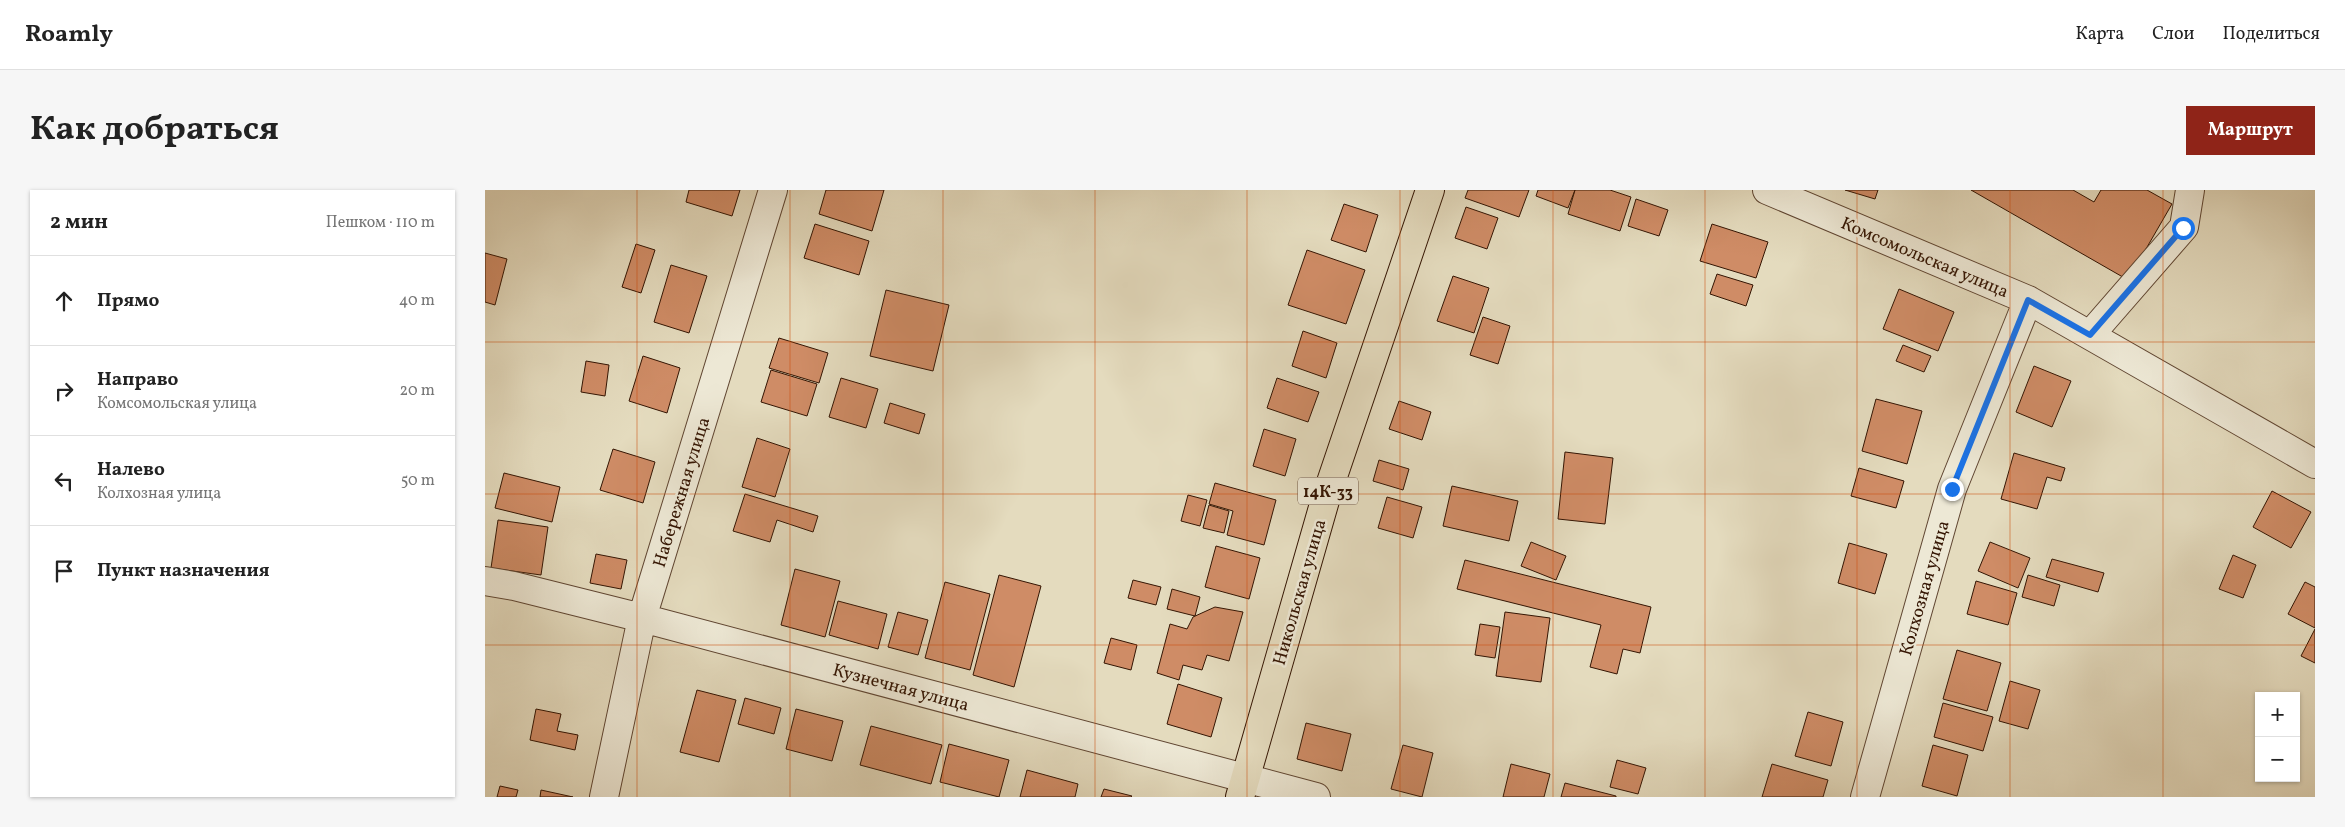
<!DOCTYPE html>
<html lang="ru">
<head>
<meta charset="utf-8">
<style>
  body { margin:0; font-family:Vollkorn,serif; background:#f6f6f6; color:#222 }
  .controls { position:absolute; right:15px; bottom:15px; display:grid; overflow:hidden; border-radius:0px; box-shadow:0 1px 4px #0004 }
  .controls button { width:45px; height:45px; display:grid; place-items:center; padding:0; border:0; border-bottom:1px solid #e0e0e0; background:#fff; color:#222; font:25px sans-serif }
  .stop { position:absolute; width:15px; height:15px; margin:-11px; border:4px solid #1a73e8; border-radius:50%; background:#fff }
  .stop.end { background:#1a73e8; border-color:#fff; box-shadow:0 1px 5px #0008 }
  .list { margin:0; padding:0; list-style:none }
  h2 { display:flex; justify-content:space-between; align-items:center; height:65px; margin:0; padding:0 20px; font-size:21px }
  h2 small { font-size:16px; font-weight:400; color:#767676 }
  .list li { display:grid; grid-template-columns:32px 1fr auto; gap:15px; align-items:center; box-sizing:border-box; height:90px; padding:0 20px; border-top:1px solid #e0e0e0 }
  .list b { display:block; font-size:19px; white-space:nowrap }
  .list p { margin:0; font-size:16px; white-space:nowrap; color:#767676 }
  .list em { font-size:16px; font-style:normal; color:#767676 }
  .icon { flex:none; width:28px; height:28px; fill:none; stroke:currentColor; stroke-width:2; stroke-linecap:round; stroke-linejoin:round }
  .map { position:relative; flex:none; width:1830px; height:607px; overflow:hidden; border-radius:0px }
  header { display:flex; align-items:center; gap:30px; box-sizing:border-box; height:70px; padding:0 25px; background:#fff; border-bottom:1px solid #e0e0e0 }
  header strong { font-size:24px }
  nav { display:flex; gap:28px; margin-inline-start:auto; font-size:18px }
  .intro { display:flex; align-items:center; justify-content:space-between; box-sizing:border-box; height:120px; padding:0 30px }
  h1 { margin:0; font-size:35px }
  .button { padding:12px 22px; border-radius:0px; background:#8f2418; color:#fff; font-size:18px; font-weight:700 }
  main { display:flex; gap:30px; padding:0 30px }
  aside { flex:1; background:#fff; border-radius:0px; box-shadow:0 1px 4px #0004 }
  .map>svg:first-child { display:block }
</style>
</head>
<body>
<header>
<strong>Roamly</strong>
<nav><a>Карта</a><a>Слои</a><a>Поделиться</a></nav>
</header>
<div class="intro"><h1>Как добраться</h1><a class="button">Маршрут</a></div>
<main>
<aside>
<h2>2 мин<small>Пешком · 110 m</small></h2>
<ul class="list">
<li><svg class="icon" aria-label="ahead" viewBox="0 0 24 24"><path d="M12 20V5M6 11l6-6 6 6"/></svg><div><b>Прямо</b></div><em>40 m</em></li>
<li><svg class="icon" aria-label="right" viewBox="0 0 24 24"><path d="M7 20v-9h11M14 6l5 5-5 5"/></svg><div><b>Направо</b><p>Комсомольская улица</p></div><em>20 m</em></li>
<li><svg class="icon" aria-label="left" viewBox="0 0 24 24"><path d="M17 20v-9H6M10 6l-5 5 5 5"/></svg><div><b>Налево</b><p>Колхозная улица</p></div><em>50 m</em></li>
<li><svg class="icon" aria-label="arrive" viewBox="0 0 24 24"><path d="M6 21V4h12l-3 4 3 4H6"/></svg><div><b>Пункт назначения</b></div></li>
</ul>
</aside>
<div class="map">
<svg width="1830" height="607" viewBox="0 0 1830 607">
  <rect width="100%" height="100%" fill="#e4dbbe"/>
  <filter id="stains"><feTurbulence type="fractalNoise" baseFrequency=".004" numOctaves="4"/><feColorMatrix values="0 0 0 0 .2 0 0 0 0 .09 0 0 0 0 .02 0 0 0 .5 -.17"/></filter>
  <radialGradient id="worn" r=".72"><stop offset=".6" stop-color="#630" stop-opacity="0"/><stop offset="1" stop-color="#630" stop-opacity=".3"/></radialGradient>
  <path fill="#cf8c66" stroke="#341503" d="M204,0H255L247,26L201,12Z
    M341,0H399L387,41L334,24Z
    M983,0H1044L1034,27L980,8Z
    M1053,0H1090L1083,18L1051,6Z
    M1090,0H1125L1146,7L1135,41L1083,24Z
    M1360,0H1393L1390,9Z
    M1486,0H1588L1609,12L1616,0H1662L1687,14L1643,90Z
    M1151,9L1183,20L1174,46L1143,36Z
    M859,14L893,25L881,62L846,50Z
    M981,17L1013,28L1002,59L970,48Z
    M330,34L384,51L374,85L319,68Z
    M1227,34L1283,52L1271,88L1215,71Z
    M151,54L170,60L156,103L137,97Z
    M822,60L880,80L861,134L803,115Z
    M0,63L22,69L10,115L0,112Z
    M186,75L222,86L204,143L169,132Z
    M1232,84L1268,95L1261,116L1225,104Z
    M968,86L1004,98L989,143L952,131Z
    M1414,99L1469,122L1453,161L1398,139Z
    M401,100L464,115L448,181L385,166Z
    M998,127L1025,136L1013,174L985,165Z
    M818,141L852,153L841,188L807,176Z
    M294,148L343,163L334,193L284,178Z
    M1418,155L1446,166L1439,182L1411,171Z
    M158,166L195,178L182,223L144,211Z
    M101,171L124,175L120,206L96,202Z
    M1549,176L1586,191L1567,237L1531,222Z
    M286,180L332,194L322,226L276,212Z
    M356,188L393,199L381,238L344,227Z
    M792,188L834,202L823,232L782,218Z
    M1391,209L1437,221L1422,274L1377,261Z
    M914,211L946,222L937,250L904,239Z
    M405,213L440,224L434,244L399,233Z
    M779,239L811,249L800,286L768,276Z
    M272,248L305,259L290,307L257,297Z
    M128,259L170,272L158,313L115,300Z
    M1080,262L1128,268L1120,334L1073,329Z
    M1529,263L1580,278L1576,291L1562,287L1552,319L1516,309Z
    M894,270L924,279L918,300L888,291Z
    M1374,278L1419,291L1411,318L1366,306Z
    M19,283L75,297L67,332L10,318Z
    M730,293L791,310L779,355L742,345L748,321L724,314Z
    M967,296L1033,311L1024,351L958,336Z
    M1787,301L1826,322L1806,358L1768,337Z
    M260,304L333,326L328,342L292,330L285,352L248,341Z
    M703,305L722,310L715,336L696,331Z
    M902,307L937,317L928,348L893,338Z
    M724,315L744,321L739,343L718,338Z
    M13,330L63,337L56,385L6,378Z
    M1046,352L1081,366L1071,390L1036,376Z
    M1505,352L1545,368L1533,398L1493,381Z
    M1364,353L1402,364L1390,404L1353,393Z
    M731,356L775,368L764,409L720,397Z
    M111,364L142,370L136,399L105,393Z
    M1748,365L1771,375L1758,408L1734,399Z
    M1567,369L1619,383L1613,402L1561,387Z
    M980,370L1166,417L1155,463L1138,459L1132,484L1105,477L1116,435L972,399Z
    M310,379L355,391L340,447L296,435Z
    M514,385L556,396L529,497L488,485Z
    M1543,385L1575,395L1569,416L1537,407Z
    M648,390L676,397L671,415L643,408Z
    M1491,391L1532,403L1523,435L1482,424Z
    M460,392L505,404L485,480L440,468Z
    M1820,392L1830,397V438L1803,424Z
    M687,399L715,407L710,426L682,419Z
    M353,411L402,424L393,459L344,445Z
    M730,417L758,422L744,471L722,465L717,480L698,475L694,490L672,483L685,434L702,439L708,427Z
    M413,422L443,430L433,465L403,457Z
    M1020,422L1065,428L1056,492L1011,486Z
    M995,434L1015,437L1010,468L990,465Z
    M1830,439V473L1816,466Z
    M626,448L652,455L646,480L619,473Z
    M1472,460L1516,473L1502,521L1458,509Z
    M1525,491L1555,500L1543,539L1514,531Z
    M693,494L737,508L726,547L682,534Z
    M212,500L251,510L234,572L195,562Z
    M260,508L296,518L289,544L253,534Z
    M1458,513L1508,527L1498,561L1449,547Z
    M51,519L76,524L72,541L93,545L90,560L45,550Z
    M311,519L358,531L347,571L301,559Z
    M1323,522L1358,532L1346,576L1310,566Z
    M821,533L866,544L857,581L812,569Z
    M386,536L457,555L446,594L375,575Z
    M464,554L524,570L514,607L455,592Z
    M918,555L948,563L937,607L906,599Z
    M1448,555L1483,565L1472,606L1437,596Z
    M1132,570L1161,578L1153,604L1125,597Z
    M1026,574L1065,584L1059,607H1018Z
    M1287,574L1343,590L1338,607H1277Z
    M542,580L593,594L590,607H535Z
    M1080,593L1131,606V607H1076Z
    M15,596L33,600L31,607H12Z
    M619,599L647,606L646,607H616Z
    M56,600L88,607H55Z"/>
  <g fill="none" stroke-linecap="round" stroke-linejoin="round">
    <g stroke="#604632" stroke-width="30">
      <path id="minor" d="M1282,0L1543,110L1830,274
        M1605,145L1699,37L1705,0
        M0,391L29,396L157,428L831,607
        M119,607L157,428L288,0
        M1380,607L1467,299L1543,110"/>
    </g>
    <g stroke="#341503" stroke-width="30">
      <path id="major" d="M755,607L841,307L945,0"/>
    </g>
    <use href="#minor" stroke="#ede8d5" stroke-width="28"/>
    <use href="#major" stroke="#e4dbbe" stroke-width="28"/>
  </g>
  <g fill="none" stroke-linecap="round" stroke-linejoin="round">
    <path stroke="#1a73e8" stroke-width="6" d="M1467,299L1543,110L1605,145L1698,38"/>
  </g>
  <path fill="none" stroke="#cd4f0b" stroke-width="1" stroke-opacity="0.55" d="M152,0V607M305,0V607M458,0V607M610,0V607M762,0V607M915,0V607M1068,0V607M1220,0V607M1372,0V607M1525,0V607M1678,0V607M0,152H1830M0,304H1830M0,455H1830"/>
  <g text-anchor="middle" stroke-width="5" stroke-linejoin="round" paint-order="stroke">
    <rect fill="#ede8d5" stroke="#6c5442" stroke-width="1" x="813" y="287.5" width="60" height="27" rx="4"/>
    <g font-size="16" font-weight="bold" fill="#341503">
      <text x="843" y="307">14К-33</text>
    </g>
    <g font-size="18" fill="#341503" stroke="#ede8d5">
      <text transform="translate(1440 67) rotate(23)" y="6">Комсомольская улица</text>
      <text transform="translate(196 302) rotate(-73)" y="6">Набережная улица</text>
      <text transform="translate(1439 398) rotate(-74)" y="6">Колхозная улица</text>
      <text transform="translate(814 402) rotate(-74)" y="6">Никольская улица</text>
      <text transform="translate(416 497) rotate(15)" y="6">Кузнечная улица</text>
    </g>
  </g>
  <rect width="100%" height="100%" filter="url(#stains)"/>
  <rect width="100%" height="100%" fill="url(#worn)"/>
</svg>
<div class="controls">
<button>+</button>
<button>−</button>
</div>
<div class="stop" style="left:1698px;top:38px"></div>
<div class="stop end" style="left:1467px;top:299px"></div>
</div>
</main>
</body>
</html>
